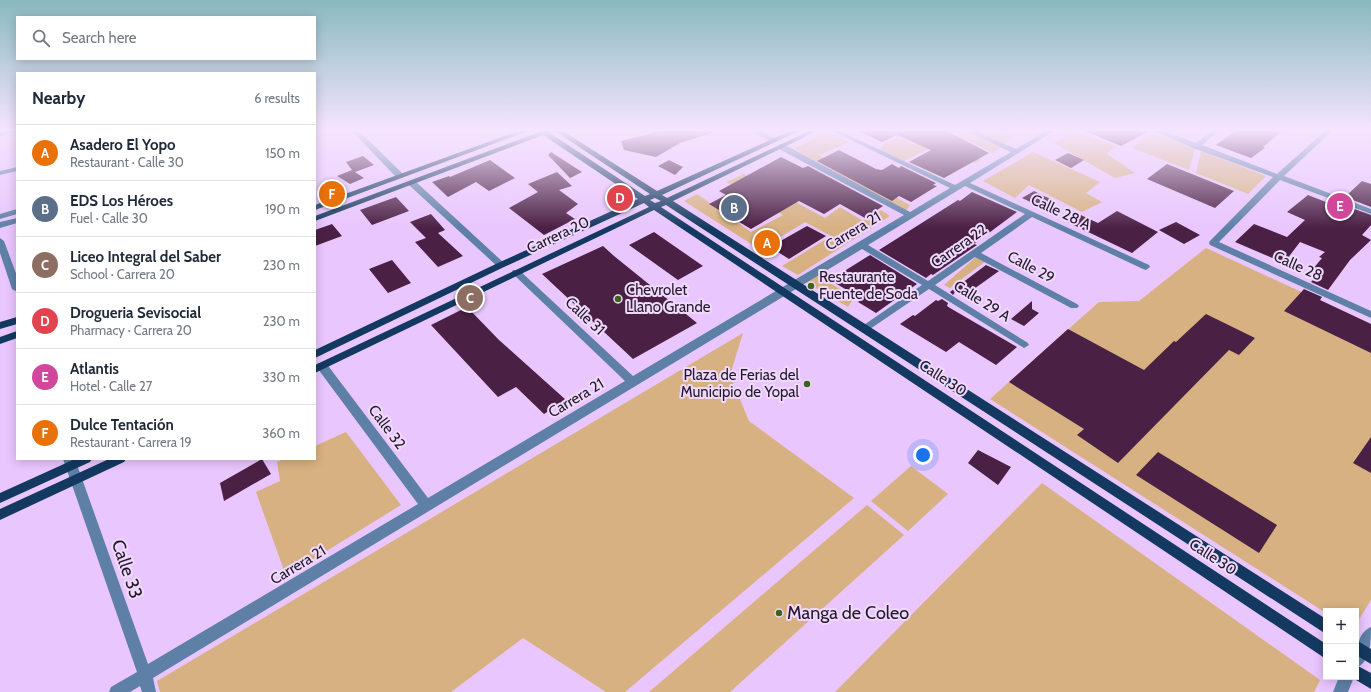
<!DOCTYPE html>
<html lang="en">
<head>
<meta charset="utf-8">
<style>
  body { margin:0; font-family:Cabin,sans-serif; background:#f2f2f3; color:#1f2937 }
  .controls { position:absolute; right:12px; bottom:12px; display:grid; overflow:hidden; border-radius:0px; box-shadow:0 2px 10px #0003 }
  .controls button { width:36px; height:36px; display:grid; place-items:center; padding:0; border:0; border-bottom:1px solid #e0e1e3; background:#fff; color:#1f2937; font:20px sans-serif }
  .you { position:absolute; left:923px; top:455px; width:14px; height:14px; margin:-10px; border:3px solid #fff; border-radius:50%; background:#1a73e8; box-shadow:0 0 0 6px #1a73e833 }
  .badge { display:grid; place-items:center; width:26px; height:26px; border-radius:50%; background:#0b8043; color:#fff; font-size:13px; font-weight:700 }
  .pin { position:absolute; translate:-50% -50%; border:2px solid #fff; box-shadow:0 1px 4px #0006 }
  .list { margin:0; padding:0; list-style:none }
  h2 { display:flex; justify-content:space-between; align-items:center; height:52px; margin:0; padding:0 16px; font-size:17px }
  h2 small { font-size:13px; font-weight:400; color:#747a83 }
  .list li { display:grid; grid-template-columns:26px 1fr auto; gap:12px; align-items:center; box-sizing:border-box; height:56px; padding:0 16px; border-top:1px solid #e0e1e3 }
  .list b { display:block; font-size:15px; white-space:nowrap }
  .list p { margin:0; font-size:13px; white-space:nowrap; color:#747a83 }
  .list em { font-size:13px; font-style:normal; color:#747a83 }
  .icon { flex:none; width:22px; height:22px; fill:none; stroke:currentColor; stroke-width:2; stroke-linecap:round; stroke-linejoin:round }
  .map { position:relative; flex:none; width:1371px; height:692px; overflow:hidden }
  .search { position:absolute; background:#fff; box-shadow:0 2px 10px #0003; left:16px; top:16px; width:300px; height:44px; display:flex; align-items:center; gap:10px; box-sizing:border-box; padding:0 14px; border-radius:0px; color:#747a83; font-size:15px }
  .panel { position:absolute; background:#fff; box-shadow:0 2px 10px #0003; left:16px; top:72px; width:300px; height:388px; border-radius:0px }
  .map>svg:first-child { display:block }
</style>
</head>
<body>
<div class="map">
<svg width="1371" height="692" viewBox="0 0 1371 692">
  <rect width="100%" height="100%" fill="#e9c6fe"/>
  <path fill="#d7b182" d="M911,131C922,131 928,138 938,140C945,142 955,137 962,134L956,131H968L1003,146L993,153L963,138L948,144L981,160L975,163L955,154L929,149L904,161L881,150L882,145L898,137L915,145L924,140L908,132Z
    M974,131H1000L1014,138L1002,145Z
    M1073,131L1116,146L1107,154L1135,173L1115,178L1054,143Z
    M826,132L849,142L819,155L910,205L906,211L794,149Z
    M1152,132L1195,149L1189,170L1132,148Z
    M1201,151L1266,176L1248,194L1196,173Z
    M1033,152L1100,182L1086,193L1102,202L1082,212L1029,185L1015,198L983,181Z
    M744,174L825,218L840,207L863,221L881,210L890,216L798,275L782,266L831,236L805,222L764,247L765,253L684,201L697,194L751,232L783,215L726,182Z
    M1206,248L1371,324V600L1356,624V611H1326V613L990,399L1099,302L1139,301Z
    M977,256L986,261L950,288L944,285Z
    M825,270L832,273L824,279L854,298L848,307L806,282Z
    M743,333L730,375L749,421L854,498L625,692H606L523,638L451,692H160L157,681Z
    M346,432L401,505L286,576L256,492L280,481L277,462L284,459H315V446Z
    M911,466L948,494L908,531L871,501Z
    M1042,483L1320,680L1314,692H835Z
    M867,505L904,535L730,692H649Z"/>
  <path fill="#4b2045" d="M660,131H712V133L680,143L656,157L624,150L621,141Z
    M858,131H947L989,153L944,178L909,162L931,150L897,135L882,142Z
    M1085,131H1149L1121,146Z
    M1235,131H1282L1263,147L1265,148L1251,158L1216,145Z
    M839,150L876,169L882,170L892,164L899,168L901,166L936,183L933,185L937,186L911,202L899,196L892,201L817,161Z
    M551,152L582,172L570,178L548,155Z
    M1068,153L1084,160L1071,168L1055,160Z
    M363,156L374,165L355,172L364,178L350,184L337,176L352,170L346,162Z
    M781,157L803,168L808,166L883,206L865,218L840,204L824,214L799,201L751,229L709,204L726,195L719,191Z
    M490,160L515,178L489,191L476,182L448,197L432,182L449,176L450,177Z
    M669,160L683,167L675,175L658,166Z
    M1167,164L1234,191L1215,208L1147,179Z
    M557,172L572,186L559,190L578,204L566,213L575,219L544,235L509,208L538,192L528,184Z
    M1362,181L1371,184V207L1345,197Z
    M1034,191L1044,196L1055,201L1043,208L1022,198Z
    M972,192L1017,212L974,244L977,245L933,275L931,274L926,278L879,250L958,200L960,201Z
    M1308,195L1336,206L1338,203L1371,215V225L1362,235L1371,240L1350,260L1328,290L1311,282L1315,278L1308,275L1322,258L1319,257L1325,252L1300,242L1284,263L1235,242L1254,224L1287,237L1305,220L1287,212Z
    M396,197L409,211L372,225L360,210Z
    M1072,211L1098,223L1117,211L1158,232L1132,253L1061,219Z
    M431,214L445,230L438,233L463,256L438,267L415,242L426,238L410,222Z
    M1176,222L1200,235L1184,244L1159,230Z
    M332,224L342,236L315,246V230Z
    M807,226L826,236L789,259L770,247Z
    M654,232L703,266L678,280L629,245Z
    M603,246L614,256L697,323L633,359L542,274Z
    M870,255L917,284L876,313L858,302L862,299L830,280Z
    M392,260L411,283L388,293L369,269Z
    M986,265L999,271L967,294L957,289L953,295L950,292Z
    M1304,289L1322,297L1320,300L1371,324V353L1284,311Z
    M942,299L948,303L947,306L950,308L1017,347L996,365L959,342L946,352L900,324L913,315L915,316L936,300L938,301Z
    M1032,301V309L1039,313L1024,326L1011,319Z
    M467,307L499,340L566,400L544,414L516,387L498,397L431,325Z
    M1206,314L1255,338L1239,355L1229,350L1118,463L1077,435L1084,429L1009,382L1068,329L1144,370L1174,341L1176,342Z
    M1371,437V473L1353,463Z
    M978,450L1011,467L998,485L968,463Z
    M1158,452L1277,525L1259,553L1136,475Z
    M262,459L271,474L224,501L220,483Z"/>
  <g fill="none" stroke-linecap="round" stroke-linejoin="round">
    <path fill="#5e80a7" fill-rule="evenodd" d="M5,131H17L0,136V132Z
      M352,131H359L403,174V178H397Z
      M752,131H761L778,140L774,142H771Z
      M832,131H840L955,185L1011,152L967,131H975L1016,149L1046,131H1054L970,183L1149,265L1150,267L1146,270L1143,269L1032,217L981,253L1077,304L1079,306L1077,308H1071L975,257L935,285L1028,343L1029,345L1024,348L929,289L867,331H861L859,329L861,327L922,285L862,249L153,678L156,692H142L140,686L130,692H109L111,687L137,672L63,459H75L148,664L418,504L318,369L317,366L318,363H326L428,498L625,381L513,274L512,272L513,270H519L633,376L904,215L779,149V145H785L910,212L950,188ZM965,186L1025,214L928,281L868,245Z
      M1154,131H1164L1196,143L1212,131H1219L1202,145L1277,174L1325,131H1332L1284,176L1371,209V214L1280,180L1219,242L1371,311V318L1210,245L1209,243L1210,241L1273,177L1193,148Z
      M17,167V171L0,175V171Z
      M409,181H415L504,263L505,265L504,267H498L409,185Z
      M17,209V214L0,219V214Z
      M17,218V223L0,228V222Z
      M0,238L4,241L17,276V292L12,289L0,253Z
      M1371,627C1371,641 1371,662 1356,668C1356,654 1356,633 1371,627Z
      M1339,677H1354L1348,692H1333Z"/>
    <path fill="#143960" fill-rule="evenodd" d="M518,131H528L315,210V205Z
      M539,131H551L550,133L645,196L650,194L555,131H563L657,191L790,131H799L662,195L667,198L809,131H817L673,201L1326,619V634L666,205L661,207L1326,644V659L654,210L315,373V365L649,207L644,203L504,267L315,358V350L498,263L638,199L543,135L315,221V216L539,132ZM655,198L661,201L655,203L650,200Z
      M17,317V324L0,329V322Z
      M17,331V338L0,344V337Z
      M75,459H92L90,462L0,503V493Z
      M109,459H126L124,462L0,520V509Z
      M1356,640L1371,649V664L1356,655Z
      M1356,665L1371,673V689L1351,677H1356Z"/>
  </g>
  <linearGradient id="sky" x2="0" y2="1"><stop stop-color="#89b9be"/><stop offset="0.57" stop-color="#f5e5ff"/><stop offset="1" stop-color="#f5e5ff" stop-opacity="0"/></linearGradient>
  <rect width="1371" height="228" fill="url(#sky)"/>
  <g fill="#3e621b" stroke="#efdafc" stroke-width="1.5">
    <circle cx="811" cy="286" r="4"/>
    <circle cx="618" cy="299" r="4"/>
    <circle cx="807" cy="384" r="4"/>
    <circle cx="779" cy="613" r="4"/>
  </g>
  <g text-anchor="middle" stroke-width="4" stroke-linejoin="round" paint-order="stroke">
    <g font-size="15" fill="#24172c" stroke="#efdafc">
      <text transform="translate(1061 212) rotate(25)" y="5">Calle 28 A</text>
      <text transform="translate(853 231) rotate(-31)" y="5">Carrera 21</text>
      <text transform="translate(558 235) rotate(-25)" y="5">Carrera 20</text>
      <text transform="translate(959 246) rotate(-35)" y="5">Carrera 22</text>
      <text transform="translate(1298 266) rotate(24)" y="5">Calle 28</text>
      <text transform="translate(1031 267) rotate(28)" y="5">Calle 29</text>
      <text transform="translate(982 301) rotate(32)" y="5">Calle 29 A</text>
      <text transform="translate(585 316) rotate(43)" y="5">Calle 31</text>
      <text transform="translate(943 378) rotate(33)" y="5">Calle 30</text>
      <text transform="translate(576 398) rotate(-31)" y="5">Carrera 21</text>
      <text transform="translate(387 427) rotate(53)" y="5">Calle 32</text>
      <text transform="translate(1213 557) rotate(33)" y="5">Calle 30</text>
      <text transform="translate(298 565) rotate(-31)" y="5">Carrera 21</text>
    </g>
    <g font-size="15" fill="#24172c" stroke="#efdafc" text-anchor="start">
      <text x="819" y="282">Restaurante<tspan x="819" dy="17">Fuente de Soda</tspan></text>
      <text x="626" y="295">Chevrolet<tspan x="626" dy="17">Llano Grande</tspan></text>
      <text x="799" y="380" text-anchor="end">Plaza de Ferias del<tspan x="799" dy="17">Municipio de Yopal</tspan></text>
    </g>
    <g font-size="18" fill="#24172c" stroke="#efdafc">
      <text transform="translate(127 569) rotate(71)" y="6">Calle 33</text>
    </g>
    <g font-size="18" fill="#24172c" stroke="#efdafc" text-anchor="start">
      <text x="787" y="619">Manga de Coleo</text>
    </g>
  </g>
</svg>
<div class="controls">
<button>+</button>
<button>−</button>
</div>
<div class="you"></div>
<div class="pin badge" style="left:767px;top:243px;background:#e8710a">A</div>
<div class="pin badge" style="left:734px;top:208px;background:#5c6f8a">B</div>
<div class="pin badge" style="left:470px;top:298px;background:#8d6e63">C</div>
<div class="pin badge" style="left:620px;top:198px;background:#e0444e">D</div>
<div class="pin badge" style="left:1340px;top:206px;background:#d1479c">E</div>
<div class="pin badge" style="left:332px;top:194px;background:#e8710a">F</div>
<div class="search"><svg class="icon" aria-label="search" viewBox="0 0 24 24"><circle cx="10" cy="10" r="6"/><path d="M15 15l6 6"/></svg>Search here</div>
<section class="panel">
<h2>Nearby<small>6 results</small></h2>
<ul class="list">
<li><span class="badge" style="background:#e8710a">A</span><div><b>Asadero El Yopo</b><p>Restaurant · Calle 30</p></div><em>150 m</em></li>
<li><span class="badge" style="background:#5c6f8a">B</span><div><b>EDS Los Héroes</b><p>Fuel · Calle 30</p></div><em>190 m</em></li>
<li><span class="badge" style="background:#8d6e63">C</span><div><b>Liceo Integral del Saber</b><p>School · Carrera 20</p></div><em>230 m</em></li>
<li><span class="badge" style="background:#e0444e">D</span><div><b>Drogueria Sevisocial</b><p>Pharmacy · Carrera 20</p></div><em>230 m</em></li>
<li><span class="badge" style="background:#d1479c">E</span><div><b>Atlantis</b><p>Hotel · Calle 27</p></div><em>330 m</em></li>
<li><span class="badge" style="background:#e8710a">F</span><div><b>Dulce Tentación</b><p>Restaurant · Carrera 19</p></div><em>360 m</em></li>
</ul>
</section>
</div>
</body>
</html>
